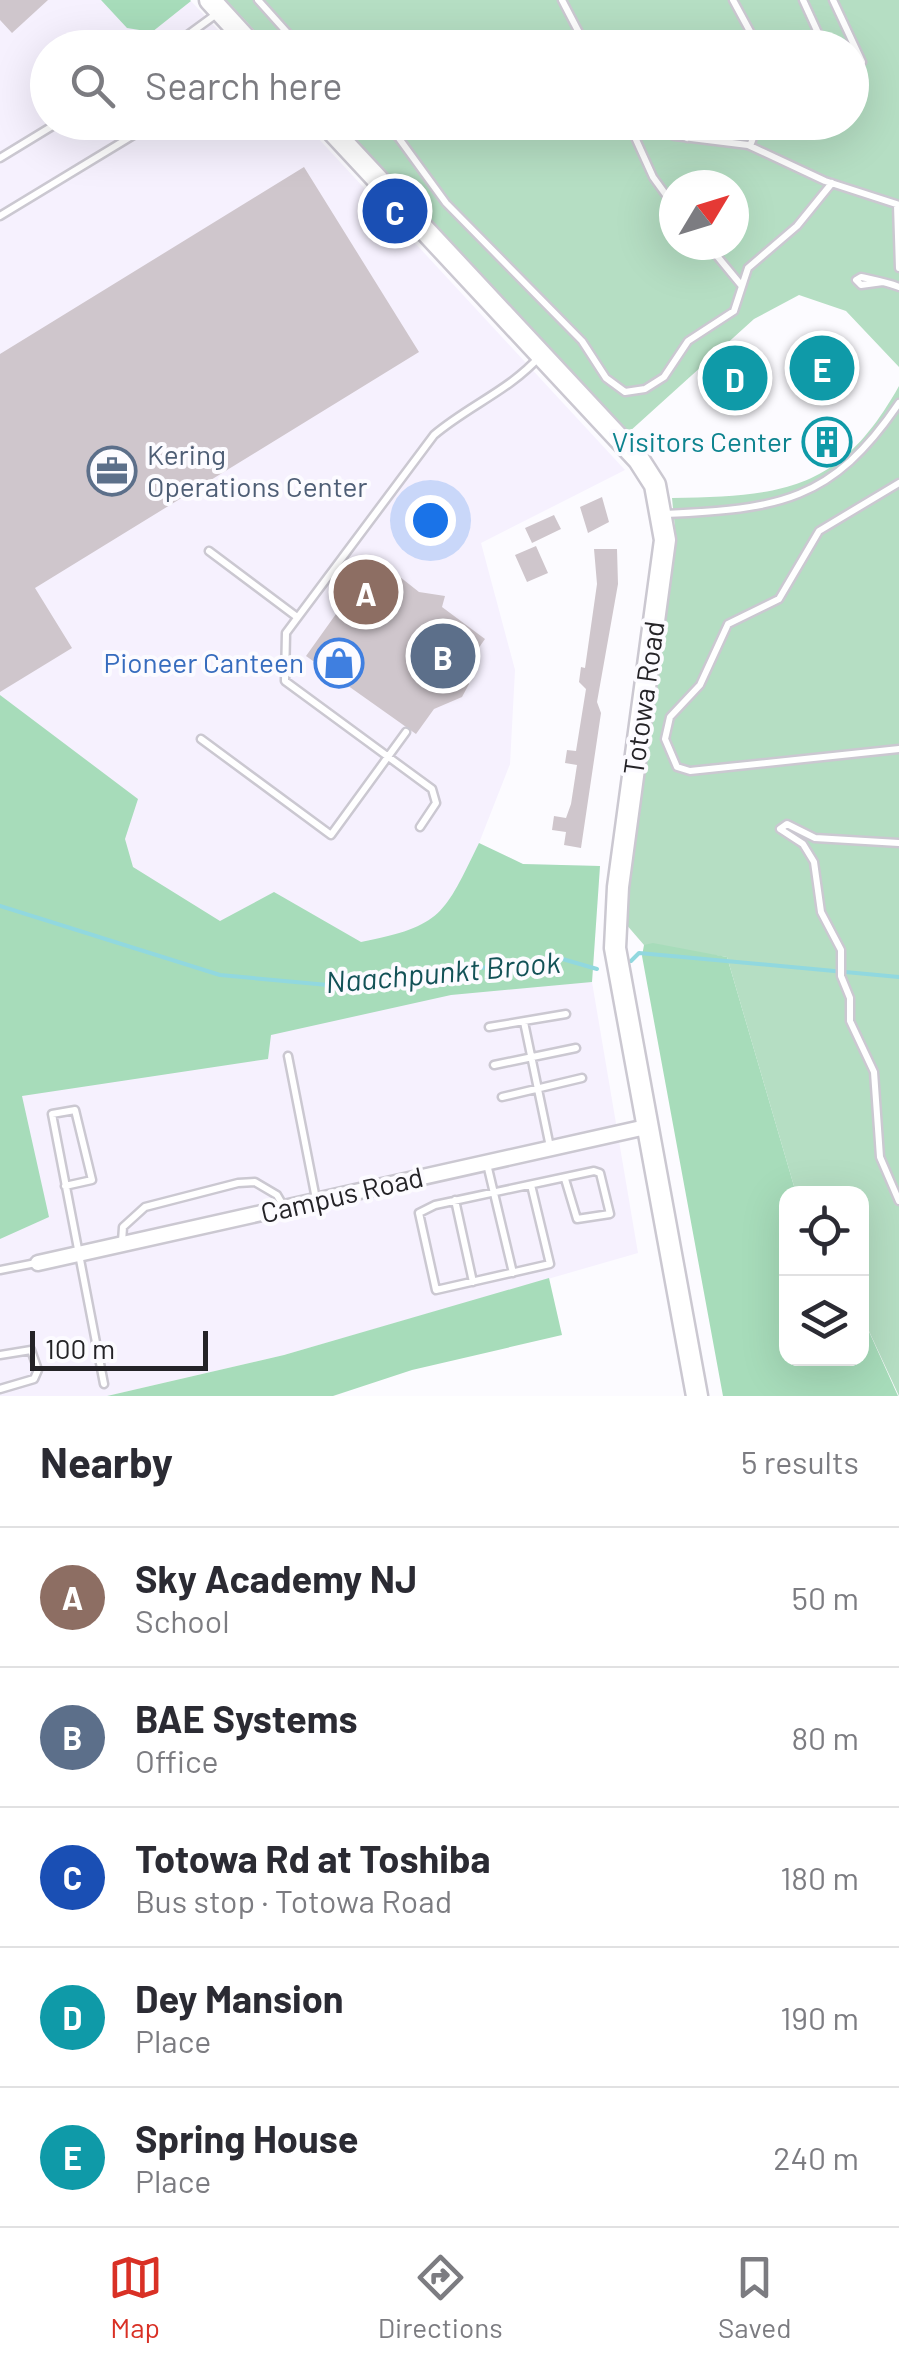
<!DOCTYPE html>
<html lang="en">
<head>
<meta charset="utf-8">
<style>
  body { margin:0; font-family:Barlow,sans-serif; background:#f2f2f3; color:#2b2b33 }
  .controls { position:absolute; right:30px; bottom:30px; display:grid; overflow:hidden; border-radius:20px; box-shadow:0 10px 40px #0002 }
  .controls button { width:90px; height:90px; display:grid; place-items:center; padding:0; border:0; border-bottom:2px solid #e1e1e2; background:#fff; color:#2b2b33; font:50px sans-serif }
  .compass { position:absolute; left:659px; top:170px; width:90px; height:90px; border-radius:50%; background:#fff; box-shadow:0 10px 40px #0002; rotate:52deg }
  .scale { position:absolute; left:30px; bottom:25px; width:178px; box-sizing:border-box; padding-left:10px; border:5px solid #242327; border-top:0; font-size:28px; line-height:35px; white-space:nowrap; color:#242327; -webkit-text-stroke:8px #fcfbff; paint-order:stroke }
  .you { position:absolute; left:430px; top:520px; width:35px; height:35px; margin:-25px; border:8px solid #fff; border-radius:50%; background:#1a73e8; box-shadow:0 0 0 15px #1a73e833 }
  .badge { display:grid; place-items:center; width:65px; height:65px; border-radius:50%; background:#d93025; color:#fff; font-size:32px; font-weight:700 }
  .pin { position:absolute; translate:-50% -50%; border:5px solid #fff; box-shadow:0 2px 10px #0006 }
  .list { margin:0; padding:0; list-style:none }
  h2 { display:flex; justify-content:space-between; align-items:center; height:130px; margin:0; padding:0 40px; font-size:42px }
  h2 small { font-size:32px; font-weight:400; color:#7c7c81 }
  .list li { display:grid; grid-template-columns:65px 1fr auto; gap:30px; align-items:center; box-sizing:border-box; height:140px; padding:0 40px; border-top:2px solid #e1e1e2 }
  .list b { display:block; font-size:38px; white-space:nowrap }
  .list p { margin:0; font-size:32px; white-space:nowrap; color:#7c7c81 }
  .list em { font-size:32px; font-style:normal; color:#7c7c81 }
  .icon { flex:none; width:55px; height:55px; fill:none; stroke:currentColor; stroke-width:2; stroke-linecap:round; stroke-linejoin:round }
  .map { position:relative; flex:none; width:899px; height:1396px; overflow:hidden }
  .search { position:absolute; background:#fff; box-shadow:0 10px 40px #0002; left:30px; right:30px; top:30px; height:110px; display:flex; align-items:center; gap:25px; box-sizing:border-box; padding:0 35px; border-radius:55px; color:#7c7c81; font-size:38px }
  .sheet { height:830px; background:#fff }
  nav { display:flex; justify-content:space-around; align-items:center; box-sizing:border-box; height:140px; border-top:2px solid #e1e1e2; background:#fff; font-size:28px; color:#7c7c81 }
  nav a { display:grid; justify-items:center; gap:5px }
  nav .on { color:#d93025 }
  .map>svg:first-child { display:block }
</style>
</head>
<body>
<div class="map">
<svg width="899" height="1396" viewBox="0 0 899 1396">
  <rect width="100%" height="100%" fill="#fcfbff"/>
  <path fill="#f6f1fe" d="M0,0H190L234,47L48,48V122L304,123L625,470L481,543L515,670L510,764L479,843L523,864L600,866L592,982L638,1253L284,1355L107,1396H0Z"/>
  <path fill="#b5dec3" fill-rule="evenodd" d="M226,0H899V367L846,311L799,295L754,319L629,432L340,123L852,122V48L270,47ZM674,185H734V245H674Z
    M899,386V1396L862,1316V1194L796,1193L727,957L644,945L625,923L676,539L672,498C784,496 840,491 899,386Z"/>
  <path fill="#a7dcba" d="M101,0H190L191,1L152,32L127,28Z
    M0,695L138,799L125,839L133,867L220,921L274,892L361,942C443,926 444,914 479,843L523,864L600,866L592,982L451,995L271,1035L268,1059L22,1096L49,1217L0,1239Z
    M653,943L727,957L796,1193L786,1194V1358H862V1316L898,1396H723L642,956L644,945Z
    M549,1278L562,1335L412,1370L333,1396H107L284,1355Z"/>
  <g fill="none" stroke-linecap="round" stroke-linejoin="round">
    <path stroke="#91d8df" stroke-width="4" d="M0,906L220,975L339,986L559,958L597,969
      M631,961L639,953L899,977"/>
  </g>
  <path fill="#cfc6cc" d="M0,0H48L12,33L0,20Z
    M304,167L419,352L35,588L72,648L0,692V354Z
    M734,360L767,390L758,399L747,387L737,397L717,375Z
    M829,426L843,442L826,458L812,442Z
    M602,497L609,522L588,533L580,507Z
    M554,515L561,529L532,543L525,528Z
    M536,546L548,573L527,582L515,555Z
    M594,549H617L618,584L597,702L601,713L581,848L564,845L566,832L552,830L554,816L566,818L571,804L577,765L565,763L567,750L576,751L586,689L579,682L581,667L585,668L597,584Z
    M376,558L419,592L445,596L442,607L485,639L468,663L469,684L462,697L434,709L416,734L306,656Z"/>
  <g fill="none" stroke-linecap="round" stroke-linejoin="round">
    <g stroke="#cbc8d1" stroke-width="11">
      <path id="lane" d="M258,0L301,48
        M562,0L587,48
        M733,0L759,48
        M803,0L825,48
        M833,0L862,62L852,69
        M170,48L215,15
        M377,122L398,137L446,203L582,341L606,378L625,392L645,389L664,377L688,341L734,311L748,268L797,226L832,183
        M628,122L653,177L674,206
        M687,138L672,130L669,134L675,136L748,145L825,181L899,205
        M750,146L759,122
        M0,158L59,122
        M897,205L899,268
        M0,216L155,122
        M708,245L741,285
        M883,282L861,285L856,280L861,277C874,280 887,282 899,287
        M899,483L819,531L779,599L728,624L700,685L670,717L665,739L677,767L690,771L899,749
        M665,514C778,509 832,502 899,403
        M209,551L297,617
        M201,739L331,835L406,732
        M420,827L436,803L432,789L285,681L286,633L434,435C468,406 510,390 540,356
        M899,843L815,838L787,824L780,829L803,844L814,862L821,912L841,950V976L850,998V1021L874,1072L880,1157L899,1201
        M524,1022L550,1147
        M489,1027L566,1014
        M288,1056L316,1199
        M494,1065L576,1048
        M502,1097L582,1078
        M487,1164L513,1273
        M531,1185L550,1264L436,1290L419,1213L435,1205L594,1171L600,1173L610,1214L577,1219L565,1179
        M65,1186L92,1180L75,1110L52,1114L104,1384
        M455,1200L473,1282
        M122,1242L123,1227L145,1207L238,1183L255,1182L277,1195L284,1207
        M0,1270L36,1263
        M0,1355L31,1350L38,1370L34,1379L0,1389"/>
    </g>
    <g stroke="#cbc8d1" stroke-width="19">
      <path id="street" d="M38,1263L646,1127"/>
    </g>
    <g stroke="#cbc8d1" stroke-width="25">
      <path id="secondary" d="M210,0L254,48
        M324,122L639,460L655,485L665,540L618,887L615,948L697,1396"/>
    </g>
    <use href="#lane" stroke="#fff" stroke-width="6"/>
    <use href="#street" stroke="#fff" stroke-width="14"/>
    <use href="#secondary" stroke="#fff" stroke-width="20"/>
  </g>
  <defs>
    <g id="building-ring" transform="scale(2.5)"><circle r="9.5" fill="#fcfbff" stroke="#0f9aa8" stroke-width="1.5"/><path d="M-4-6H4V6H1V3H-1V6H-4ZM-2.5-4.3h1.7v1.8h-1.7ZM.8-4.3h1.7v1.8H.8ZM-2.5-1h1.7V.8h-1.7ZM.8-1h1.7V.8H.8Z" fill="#0f9aa8"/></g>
    <g id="office-ring" transform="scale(2.5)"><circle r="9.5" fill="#fcfbff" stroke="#5c6f8a" stroke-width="1.5"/><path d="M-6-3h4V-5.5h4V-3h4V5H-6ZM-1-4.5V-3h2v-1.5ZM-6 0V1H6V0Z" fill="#5c6f8a"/></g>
    <g id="shop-ring" transform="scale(2.5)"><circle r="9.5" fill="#fcfbff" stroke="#3f7fe0" stroke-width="1.5"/><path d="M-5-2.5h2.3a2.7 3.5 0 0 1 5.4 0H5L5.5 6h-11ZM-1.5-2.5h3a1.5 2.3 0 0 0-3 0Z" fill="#3f7fe0"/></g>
  </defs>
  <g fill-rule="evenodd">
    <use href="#building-ring" x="827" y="442"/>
    <use href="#office-ring" x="112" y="471"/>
    <use href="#shop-ring" x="339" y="663"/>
  </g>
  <g text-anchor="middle" stroke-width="8" stroke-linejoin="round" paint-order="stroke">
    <g font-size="28" fill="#0d838f" stroke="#fcfbff" text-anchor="end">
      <text x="792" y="452">Visitors Center</text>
    </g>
    <g font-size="28" fill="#4e5e75" stroke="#fcfbff" text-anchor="start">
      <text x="147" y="465">Kering<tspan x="147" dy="32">Operations Center</tspan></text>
    </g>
    <g font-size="28" fill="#366cbe" stroke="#fcfbff" text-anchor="end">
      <text x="304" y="673">Pioneer Canteen</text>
    </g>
    <g font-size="28" fill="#242327" stroke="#fcfbff">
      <text transform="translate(644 698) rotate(-82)" y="10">Totowa Road</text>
      <text transform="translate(342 1195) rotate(-13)" y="10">Campus Road</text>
    </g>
    <g font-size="30" font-style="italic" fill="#135257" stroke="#fcfbff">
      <text transform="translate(443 973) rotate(-5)" y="10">Naachpunkt Brook</text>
    </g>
  </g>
</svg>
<div class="controls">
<button><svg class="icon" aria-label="locate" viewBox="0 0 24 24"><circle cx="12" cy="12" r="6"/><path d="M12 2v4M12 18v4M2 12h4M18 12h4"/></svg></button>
<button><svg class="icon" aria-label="layers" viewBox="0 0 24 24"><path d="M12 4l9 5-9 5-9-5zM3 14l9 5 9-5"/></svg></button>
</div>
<svg class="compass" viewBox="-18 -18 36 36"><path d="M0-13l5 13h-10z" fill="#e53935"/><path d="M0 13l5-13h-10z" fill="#7c7c81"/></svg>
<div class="scale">100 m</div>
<div class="you"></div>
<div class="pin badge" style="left:366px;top:592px;background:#8d6e63">A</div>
<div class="pin badge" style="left:443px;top:656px;background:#5c6f8a">B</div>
<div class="pin badge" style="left:395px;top:211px;background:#1a4fb4">C</div>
<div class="pin badge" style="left:735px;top:378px;background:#0f9aa8">D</div>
<div class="pin badge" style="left:822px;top:368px;background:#0f9aa8">E</div>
<div class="search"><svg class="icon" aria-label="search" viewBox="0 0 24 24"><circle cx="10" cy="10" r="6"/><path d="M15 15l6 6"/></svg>Search here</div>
</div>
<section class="sheet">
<h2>Nearby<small>5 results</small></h2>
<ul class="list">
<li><span class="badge" style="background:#8d6e63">A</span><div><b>Sky Academy NJ</b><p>School</p></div><em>50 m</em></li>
<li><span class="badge" style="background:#5c6f8a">B</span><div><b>BAE Systems</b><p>Office</p></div><em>80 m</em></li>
<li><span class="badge" style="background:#1a4fb4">C</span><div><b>Totowa Rd at Toshiba</b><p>Bus stop · Totowa Road</p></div><em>180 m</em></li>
<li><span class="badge" style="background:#0f9aa8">D</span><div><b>Dey Mansion</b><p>Place</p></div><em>190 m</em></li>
<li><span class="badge" style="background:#0f9aa8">E</span><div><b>Spring House</b><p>Place</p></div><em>240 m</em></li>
</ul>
</section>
<nav>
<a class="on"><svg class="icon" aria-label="map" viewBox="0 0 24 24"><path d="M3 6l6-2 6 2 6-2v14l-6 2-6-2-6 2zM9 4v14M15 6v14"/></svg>Map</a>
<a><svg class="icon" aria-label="directions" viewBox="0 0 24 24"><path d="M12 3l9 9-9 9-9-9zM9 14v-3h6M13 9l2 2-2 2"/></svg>Directions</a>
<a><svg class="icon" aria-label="saved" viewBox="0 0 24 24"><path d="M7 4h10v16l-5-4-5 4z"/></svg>Saved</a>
</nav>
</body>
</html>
